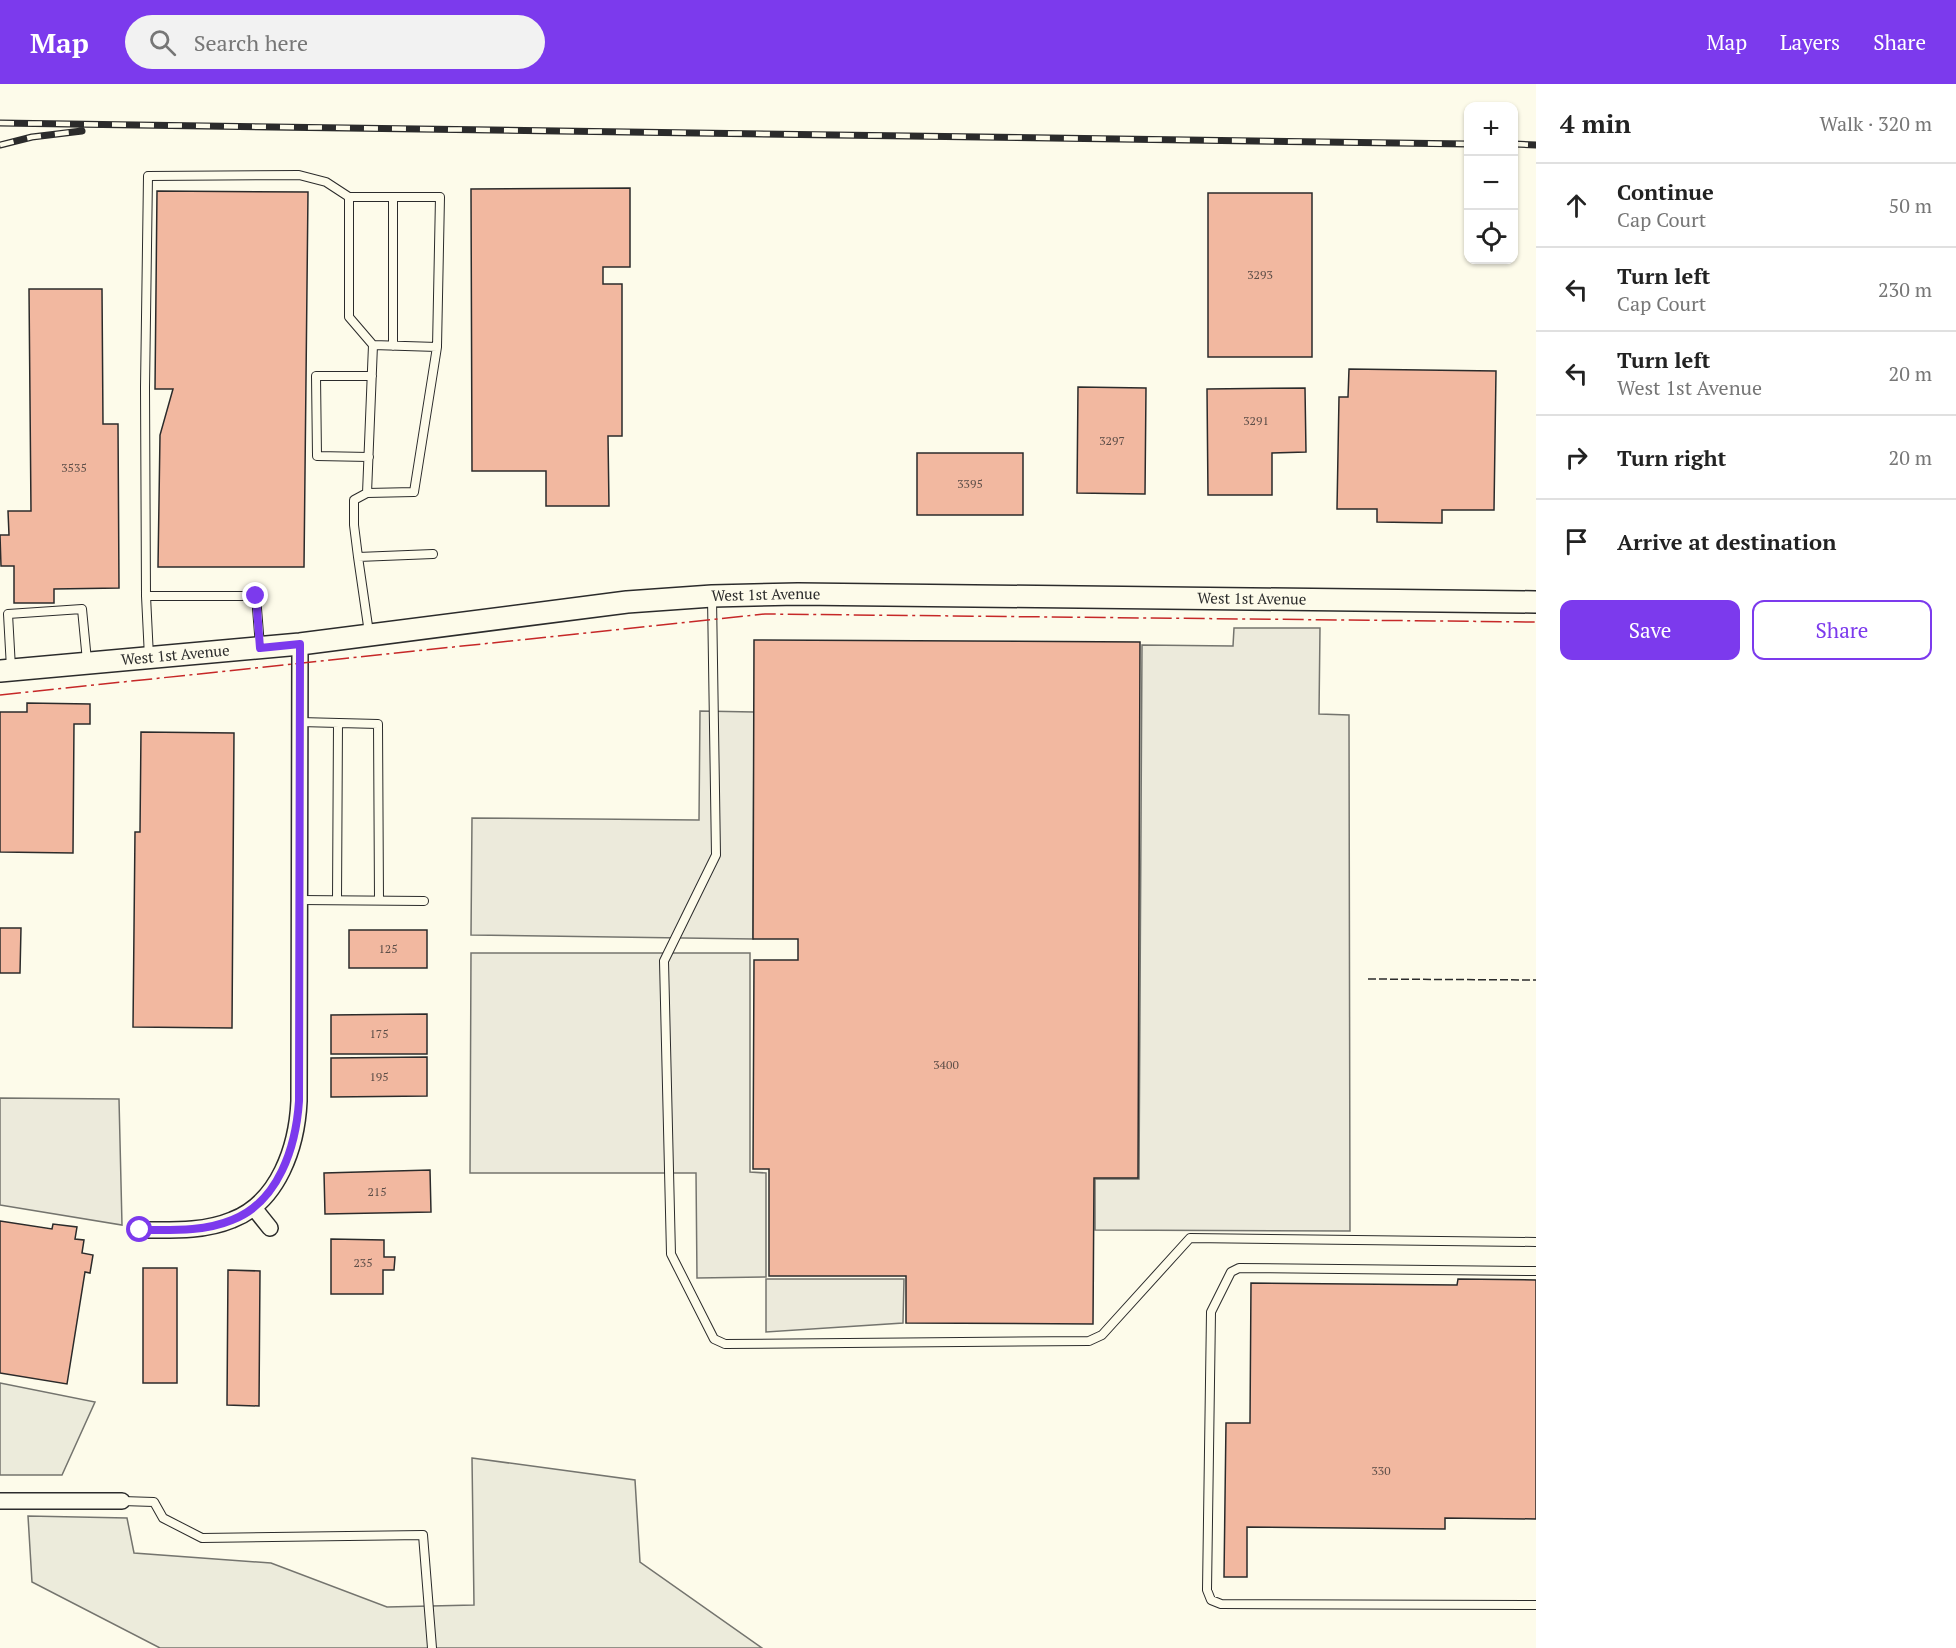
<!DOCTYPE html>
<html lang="en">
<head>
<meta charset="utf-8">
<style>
  body { margin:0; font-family:"PT Serif",serif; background:#f2f2f2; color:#222 }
  .controls { position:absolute; right:18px; top:18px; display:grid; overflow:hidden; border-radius:12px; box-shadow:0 2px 4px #0004 }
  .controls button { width:54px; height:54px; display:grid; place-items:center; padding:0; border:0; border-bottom:2px solid #e0e0e0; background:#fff; color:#222; font:30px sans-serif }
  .stop { position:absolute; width:18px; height:18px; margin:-14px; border:4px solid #7c3aed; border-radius:50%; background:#fff }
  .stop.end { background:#7c3aed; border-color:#fff; box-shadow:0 2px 6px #0008 }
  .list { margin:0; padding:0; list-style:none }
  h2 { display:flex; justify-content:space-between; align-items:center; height:78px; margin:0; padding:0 24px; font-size:26px }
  h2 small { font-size:20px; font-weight:400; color:#767676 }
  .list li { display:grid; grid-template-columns:39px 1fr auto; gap:18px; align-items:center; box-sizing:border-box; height:84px; padding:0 24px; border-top:2px solid #e0e0e0 }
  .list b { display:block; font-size:22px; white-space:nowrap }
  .list p { margin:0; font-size:20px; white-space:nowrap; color:#767676 }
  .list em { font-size:20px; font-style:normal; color:#767676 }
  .actions { display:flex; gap:12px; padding:18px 24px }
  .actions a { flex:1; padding:14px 0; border:2px solid #7c3aed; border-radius:12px; text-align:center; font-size:21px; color:#7c3aed }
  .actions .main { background:#7c3aed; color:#fff }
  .icon { flex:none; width:33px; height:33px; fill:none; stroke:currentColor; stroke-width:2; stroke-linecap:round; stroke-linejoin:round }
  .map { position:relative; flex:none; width:1536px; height:1564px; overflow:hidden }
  header { display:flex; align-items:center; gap:36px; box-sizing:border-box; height:84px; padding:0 30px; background:#7c3aed; color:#fff }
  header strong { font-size:28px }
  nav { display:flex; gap:33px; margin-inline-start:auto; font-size:21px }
  .search { width:420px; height:54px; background:#f2f2f2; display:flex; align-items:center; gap:15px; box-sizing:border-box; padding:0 21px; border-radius:33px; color:#767676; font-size:22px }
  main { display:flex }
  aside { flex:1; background:#fff }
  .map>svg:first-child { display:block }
</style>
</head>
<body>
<header>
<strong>Map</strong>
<div class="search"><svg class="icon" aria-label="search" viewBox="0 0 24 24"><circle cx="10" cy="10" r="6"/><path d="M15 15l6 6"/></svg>Search here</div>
<nav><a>Map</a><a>Layers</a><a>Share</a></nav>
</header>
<main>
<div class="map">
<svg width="1536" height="1564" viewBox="0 0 1536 1564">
  <rect width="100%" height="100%" fill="#fdfbea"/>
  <path fill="#ecebdb" stroke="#74746e" stroke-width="1.5" d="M0,1299L95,1318L62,1391H0Z
    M472,1374L635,1396L640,1478L762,1564H160L32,1498L28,1432L127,1434L134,1469L271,1479L387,1523L474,1521Z"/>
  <path fill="#eceadb" stroke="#74746e" stroke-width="1.5" d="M1234,544H1320L1319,630L1349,631L1350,1147L1095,1146V1095H1139L1142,561L1233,562Z
    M700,627L754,628L753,855L471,851L472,734L699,736Z
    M471,869H750V1088L766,1089V1193L697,1194L696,1089H470Z
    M0,1014L119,1015L122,1141L0,1121Z
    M766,1195H904L903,1239L766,1248Z"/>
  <path fill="#f2b8a0" stroke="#2b2b2b" stroke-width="1.5" d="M630,104V183H603V200H622V352H608L609,422H546V387H472L471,105Z
    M157,107L308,108L304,483H158L160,351L173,305H155Z
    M1208,109H1312V273H1208Z
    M29,205H102L103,340H118L119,504L54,505V519H14V482H1L0,451H9L8,427H31Z
    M1349,285L1496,287L1494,426H1442V439L1377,438V425H1337L1339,313H1348Z
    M1078,303L1146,304L1145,410L1077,409Z
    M1305,304L1306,368L1272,369V411H1208L1207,305Z
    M917,369H1023V431H917Z
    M754,556L1140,558L1138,1094H1094L1093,1240L906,1239V1192H769V1085H753L754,876H798V855H753Z
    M27,619L90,620V640H74L73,769L0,768V628H27Z
    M141,648L234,649L232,944L133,943L135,748H140Z
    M0,844H21L20,889H0Z
    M349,846H427V884H349Z
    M427,930V970H331V931Z
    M427,973V1012L331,1013V974Z
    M430,1086L431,1128L325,1130L324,1089Z
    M0,1137L52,1145L53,1140L77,1143L75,1155L84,1156L82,1169L93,1171L90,1189L85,1188L67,1300L0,1289Z
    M331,1155L384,1156V1173H395L394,1186H383V1210H331Z
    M143,1184H177V1299H143Z
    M228,1186L260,1187L259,1322L227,1321Z
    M1458,1195L1536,1196V1435L1445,1434V1445L1247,1443V1493H1224L1226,1339H1250L1251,1199L1457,1201Z"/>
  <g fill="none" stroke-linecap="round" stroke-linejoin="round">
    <g stroke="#2b2b2b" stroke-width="10">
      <path id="lane" d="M373,261L437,263
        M393,262V113
        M369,373L317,372L316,292H372
        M358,473L354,441V416L367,409L373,261L349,233V113H440L437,263L414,408L367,409
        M146,512L149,573
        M712,514L716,771L664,877L671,1170L714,1255L725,1260L1089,1257L1102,1251L1190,1154L1536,1158
        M369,549L358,473L433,470
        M260,562L256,512H146L145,304L148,92L299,91L326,98L349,113
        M11,584L8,530L82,525L87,577
        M300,638L378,640L379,816
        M300,816L424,817
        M337,816L338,639
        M1536,1187L1239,1184L1231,1188L1211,1228L1207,1506L1211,1516L1221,1520L1536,1521
        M122,1417L154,1418L163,1434L202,1454L423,1451L432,1564"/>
    </g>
    <g stroke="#2b2b2b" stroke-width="18">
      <path id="street" d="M254,1124L270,1144
        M140,1146C171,1146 203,1148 232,1136C279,1118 297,1062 299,1017L300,560
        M0,1417H122"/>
    </g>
    <g stroke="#2b2b2b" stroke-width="24">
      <g id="secondary">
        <path id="s1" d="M0,587L300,560L627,518L712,512L798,510L1536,518"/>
      </g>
    </g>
    <use href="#lane" stroke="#fdfbea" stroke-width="8"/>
    <use href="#street" stroke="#fdfbea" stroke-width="15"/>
    <use href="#secondary" stroke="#fdfbea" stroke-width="21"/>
    <g stroke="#2b2b2b" stroke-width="7">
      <path id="rail" d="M0,39L1468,60
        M1514,60L1536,61
        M0,61L32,53L82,47"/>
    </g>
    <use href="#rail" stroke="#fdfbea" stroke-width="4.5" stroke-dasharray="14" stroke-linecap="butt"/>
    <path stroke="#2b2b2b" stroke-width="1.5" stroke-dasharray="8 3" stroke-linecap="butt" d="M1368,895L1536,896"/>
    <path stroke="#c62828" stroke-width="1.5" stroke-dasharray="21 4.5 3 4.5" stroke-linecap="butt" d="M0,611L765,530L1536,538"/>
  </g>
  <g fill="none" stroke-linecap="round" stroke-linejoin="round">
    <path stroke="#7c3aed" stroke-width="8" d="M140,1146C171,1146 203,1148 232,1136C279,1118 296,1062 299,1017L300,560L260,564L256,512"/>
  </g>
  <g text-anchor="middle" stroke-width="4.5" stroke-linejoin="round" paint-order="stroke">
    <g font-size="12" fill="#5d4e48">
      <text x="1260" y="195">3293</text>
      <text x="1256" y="341">3291</text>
      <text x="1112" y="361">3297</text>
      <text x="74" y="388">3535</text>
      <text x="970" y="404">3395</text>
      <text x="388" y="869">125</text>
      <text x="379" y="954">175</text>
      <text x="946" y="985">3400</text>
      <text x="379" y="997">195</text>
      <text x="377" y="1112">215</text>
      <text x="363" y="1183">235</text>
      <text x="1381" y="1391">330</text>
    </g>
    <g font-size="15" fill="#2b2b2b" stroke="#fdfbea">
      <text dy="5" stroke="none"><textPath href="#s1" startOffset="770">West 1st Avenue</textPath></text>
      <text dy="5" stroke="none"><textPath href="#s1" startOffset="1256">West 1st Avenue</textPath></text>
      <text dy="5" stroke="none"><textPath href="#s1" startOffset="176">West 1st Avenue</textPath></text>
    </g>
  </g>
</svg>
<div class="controls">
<button>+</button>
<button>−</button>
<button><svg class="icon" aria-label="locate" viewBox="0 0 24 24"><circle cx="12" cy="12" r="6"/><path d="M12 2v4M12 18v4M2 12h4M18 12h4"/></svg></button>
</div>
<div class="stop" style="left:140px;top:1146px"></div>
<div class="stop end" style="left:256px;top:512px"></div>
</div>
<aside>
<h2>4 min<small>Walk · 320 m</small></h2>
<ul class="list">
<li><svg class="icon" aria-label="ahead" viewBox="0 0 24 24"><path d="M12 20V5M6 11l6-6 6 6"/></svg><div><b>Continue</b><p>Cap Court</p></div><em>50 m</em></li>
<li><svg class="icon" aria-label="left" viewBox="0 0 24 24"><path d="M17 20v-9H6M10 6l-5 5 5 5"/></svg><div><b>Turn left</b><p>Cap Court</p></div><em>230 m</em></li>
<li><svg class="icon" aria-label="left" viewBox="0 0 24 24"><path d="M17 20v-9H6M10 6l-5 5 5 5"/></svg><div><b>Turn left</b><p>West 1st Avenue</p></div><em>20 m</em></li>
<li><svg class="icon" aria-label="right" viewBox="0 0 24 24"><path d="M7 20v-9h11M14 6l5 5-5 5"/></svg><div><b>Turn right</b></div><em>20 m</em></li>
<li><svg class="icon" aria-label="arrive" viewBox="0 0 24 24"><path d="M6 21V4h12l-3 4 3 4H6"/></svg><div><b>Arrive at destination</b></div></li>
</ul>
<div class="actions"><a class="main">Save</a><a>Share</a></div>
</aside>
</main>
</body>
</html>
